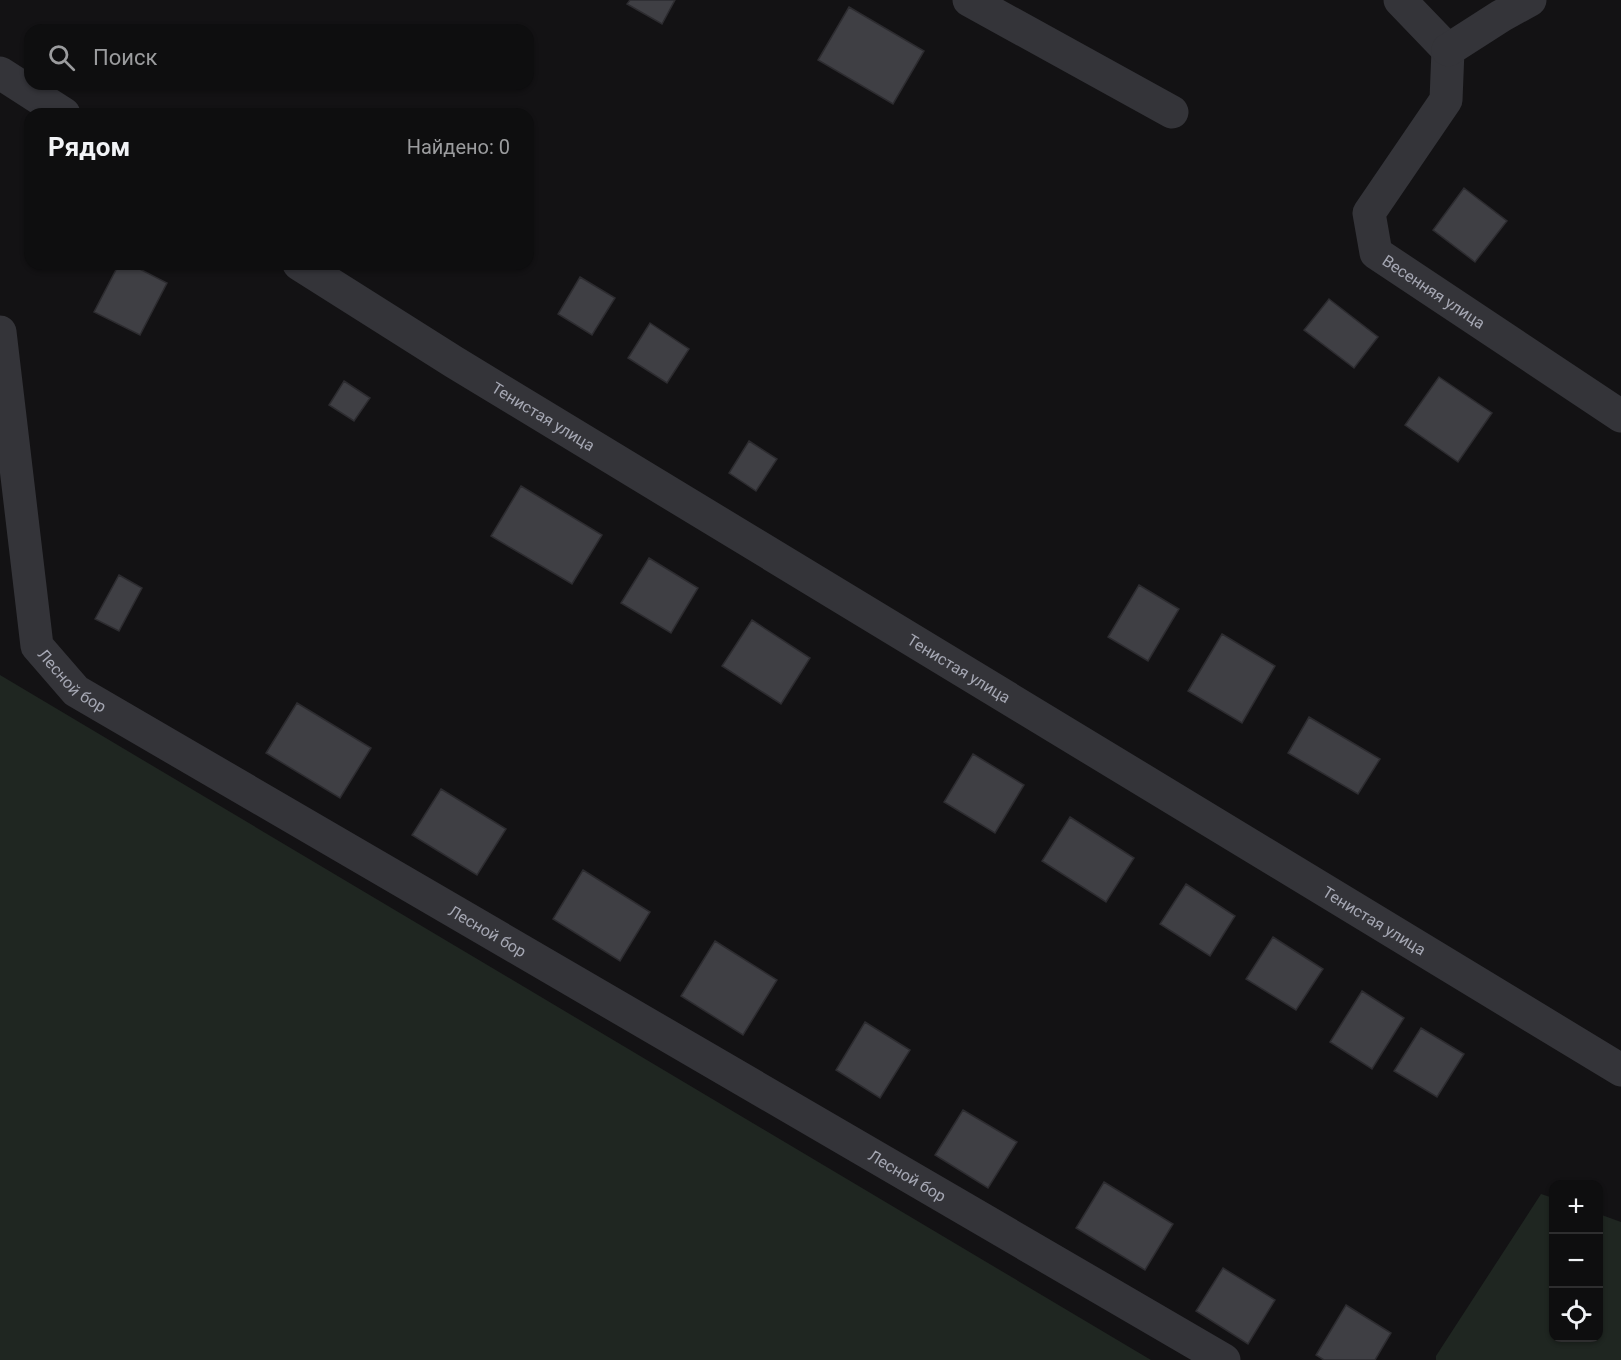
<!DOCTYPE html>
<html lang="ru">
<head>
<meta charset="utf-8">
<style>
  body { margin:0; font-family:Roboto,sans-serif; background:#1c1c1d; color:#f1f3f6 }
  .controls { position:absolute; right:18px; bottom:18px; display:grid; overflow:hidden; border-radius:12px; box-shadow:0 2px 4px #0004 }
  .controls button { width:54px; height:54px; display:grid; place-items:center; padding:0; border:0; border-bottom:2px solid #2e2e2f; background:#0e0e0f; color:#f1f3f6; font:30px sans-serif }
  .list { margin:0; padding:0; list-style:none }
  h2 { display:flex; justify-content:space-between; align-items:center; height:78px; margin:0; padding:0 24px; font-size:26px }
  h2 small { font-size:20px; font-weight:400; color:#9b9c9e }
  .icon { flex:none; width:33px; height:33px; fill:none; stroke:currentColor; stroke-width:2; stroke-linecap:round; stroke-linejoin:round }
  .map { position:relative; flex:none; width:1621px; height:1360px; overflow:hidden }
  .search { position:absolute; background:#0e0e0f; box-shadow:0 2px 4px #0004; left:24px; top:24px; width:510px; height:66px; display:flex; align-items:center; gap:15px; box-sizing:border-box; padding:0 21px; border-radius:18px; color:#9b9c9e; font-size:22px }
  .panel { position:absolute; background:#0e0e0f; box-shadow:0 2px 4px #0004; left:24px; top:108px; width:510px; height:162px; border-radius:18px }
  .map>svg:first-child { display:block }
</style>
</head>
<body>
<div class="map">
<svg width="1621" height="1360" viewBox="0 0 1621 1360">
  <rect width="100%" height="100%" fill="#131214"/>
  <path fill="#1f2621" d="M0,675L1151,1360H0Z
    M1541,1194L1553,1198L1554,1338H1598L1599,1214L1621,1222V1360H1436V1356Z"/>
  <path fill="#3f3f44" stroke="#2d2c30" stroke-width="1.5" d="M630,0H675L662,24L627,4Z
    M849,7L924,51L893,104L818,60Z
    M1464,188L1507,221L1475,262L1433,230Z
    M119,264H130L167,283L140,335L94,312Z
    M580,277L615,298L592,335L558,314Z
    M1329,299L1378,337L1354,368L1304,330Z
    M650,323L689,349L667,383L628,358Z
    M1439,377L1492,413L1458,462L1405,425Z
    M344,381L370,398L354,421L329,405Z
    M749,441L777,459L756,491L729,473Z
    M521,486L602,535L572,584L491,536Z
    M649,558L698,588L671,633L621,603Z
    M119,575L142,588L119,631L95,619Z
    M1139,585L1179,609L1148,661L1108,637Z
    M752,620L810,658L781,704L722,666Z
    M1222,634L1275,666L1242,723L1188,691Z
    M297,703L371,748L340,798L266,753Z
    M1309,717L1380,759L1358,794L1288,753Z
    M973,754L1024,785L995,833L944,802Z
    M441,789L506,829L477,875L412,835Z
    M1070,817L1134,858L1106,902L1042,861Z
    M583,870L650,912L620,961L553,919Z
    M1186,884L1235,916L1210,956L1160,924Z
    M1273,937L1323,969L1296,1010L1246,979Z
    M715,941L777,980L743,1035L681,996Z
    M1362,991L1404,1018L1372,1069L1330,1042Z
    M865,1022L910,1050L880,1098L836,1070Z
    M1421,1028L1464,1054L1437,1097L1394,1071Z
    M963,1110L1017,1142L988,1188L935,1155Z
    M1104,1182L1173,1224L1145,1270L1076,1228Z
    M1223,1268L1275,1300L1248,1344L1196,1311Z
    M1346,1305L1391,1333L1375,1360H1324L1316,1355Z"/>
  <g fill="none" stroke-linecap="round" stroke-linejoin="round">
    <g stroke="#343439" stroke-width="33">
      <path d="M969,0L1172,112"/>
      <path d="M1400,0L1448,50"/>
      <path id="s1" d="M1448,50L1446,100L1369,213L1376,253L1621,416"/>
      <path d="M1448,50L1501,16L1530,0"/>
      <path d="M0,73L64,114"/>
      <path id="s2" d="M299,264L454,362L1621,1070"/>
      <path id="s3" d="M0,332L37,646L76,691L1224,1360"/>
    </g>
  </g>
  <g text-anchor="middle" stroke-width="4.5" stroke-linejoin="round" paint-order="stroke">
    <g font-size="16" fill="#a5a7b3" stroke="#0e0d0f">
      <text dy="6" stroke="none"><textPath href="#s1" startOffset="297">Весенняя улица</textPath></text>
      <text dy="6" stroke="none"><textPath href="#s2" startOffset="288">Тенистая улица</textPath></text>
      <text dy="6" stroke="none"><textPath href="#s2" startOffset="774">Тенистая улица</textPath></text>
      <text dy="6" stroke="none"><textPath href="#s3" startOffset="366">Лесной бор</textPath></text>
      <text dy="6" stroke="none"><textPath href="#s2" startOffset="1260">Тенистая улица</textPath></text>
      <text dy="6" stroke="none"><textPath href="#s3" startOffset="852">Лесной бор</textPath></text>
      <text dy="6" stroke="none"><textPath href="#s3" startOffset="1338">Лесной бор</textPath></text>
    </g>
  </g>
</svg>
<div class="controls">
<button>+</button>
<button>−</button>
<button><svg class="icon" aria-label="locate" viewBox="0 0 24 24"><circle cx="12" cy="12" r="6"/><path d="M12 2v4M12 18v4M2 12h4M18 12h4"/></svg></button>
</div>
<div class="search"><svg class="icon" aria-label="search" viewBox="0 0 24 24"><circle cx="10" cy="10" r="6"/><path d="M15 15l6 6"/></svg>Поиск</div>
<section class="panel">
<h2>Рядом<small>Найдено: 0</small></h2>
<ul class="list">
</ul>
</section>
</div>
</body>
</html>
